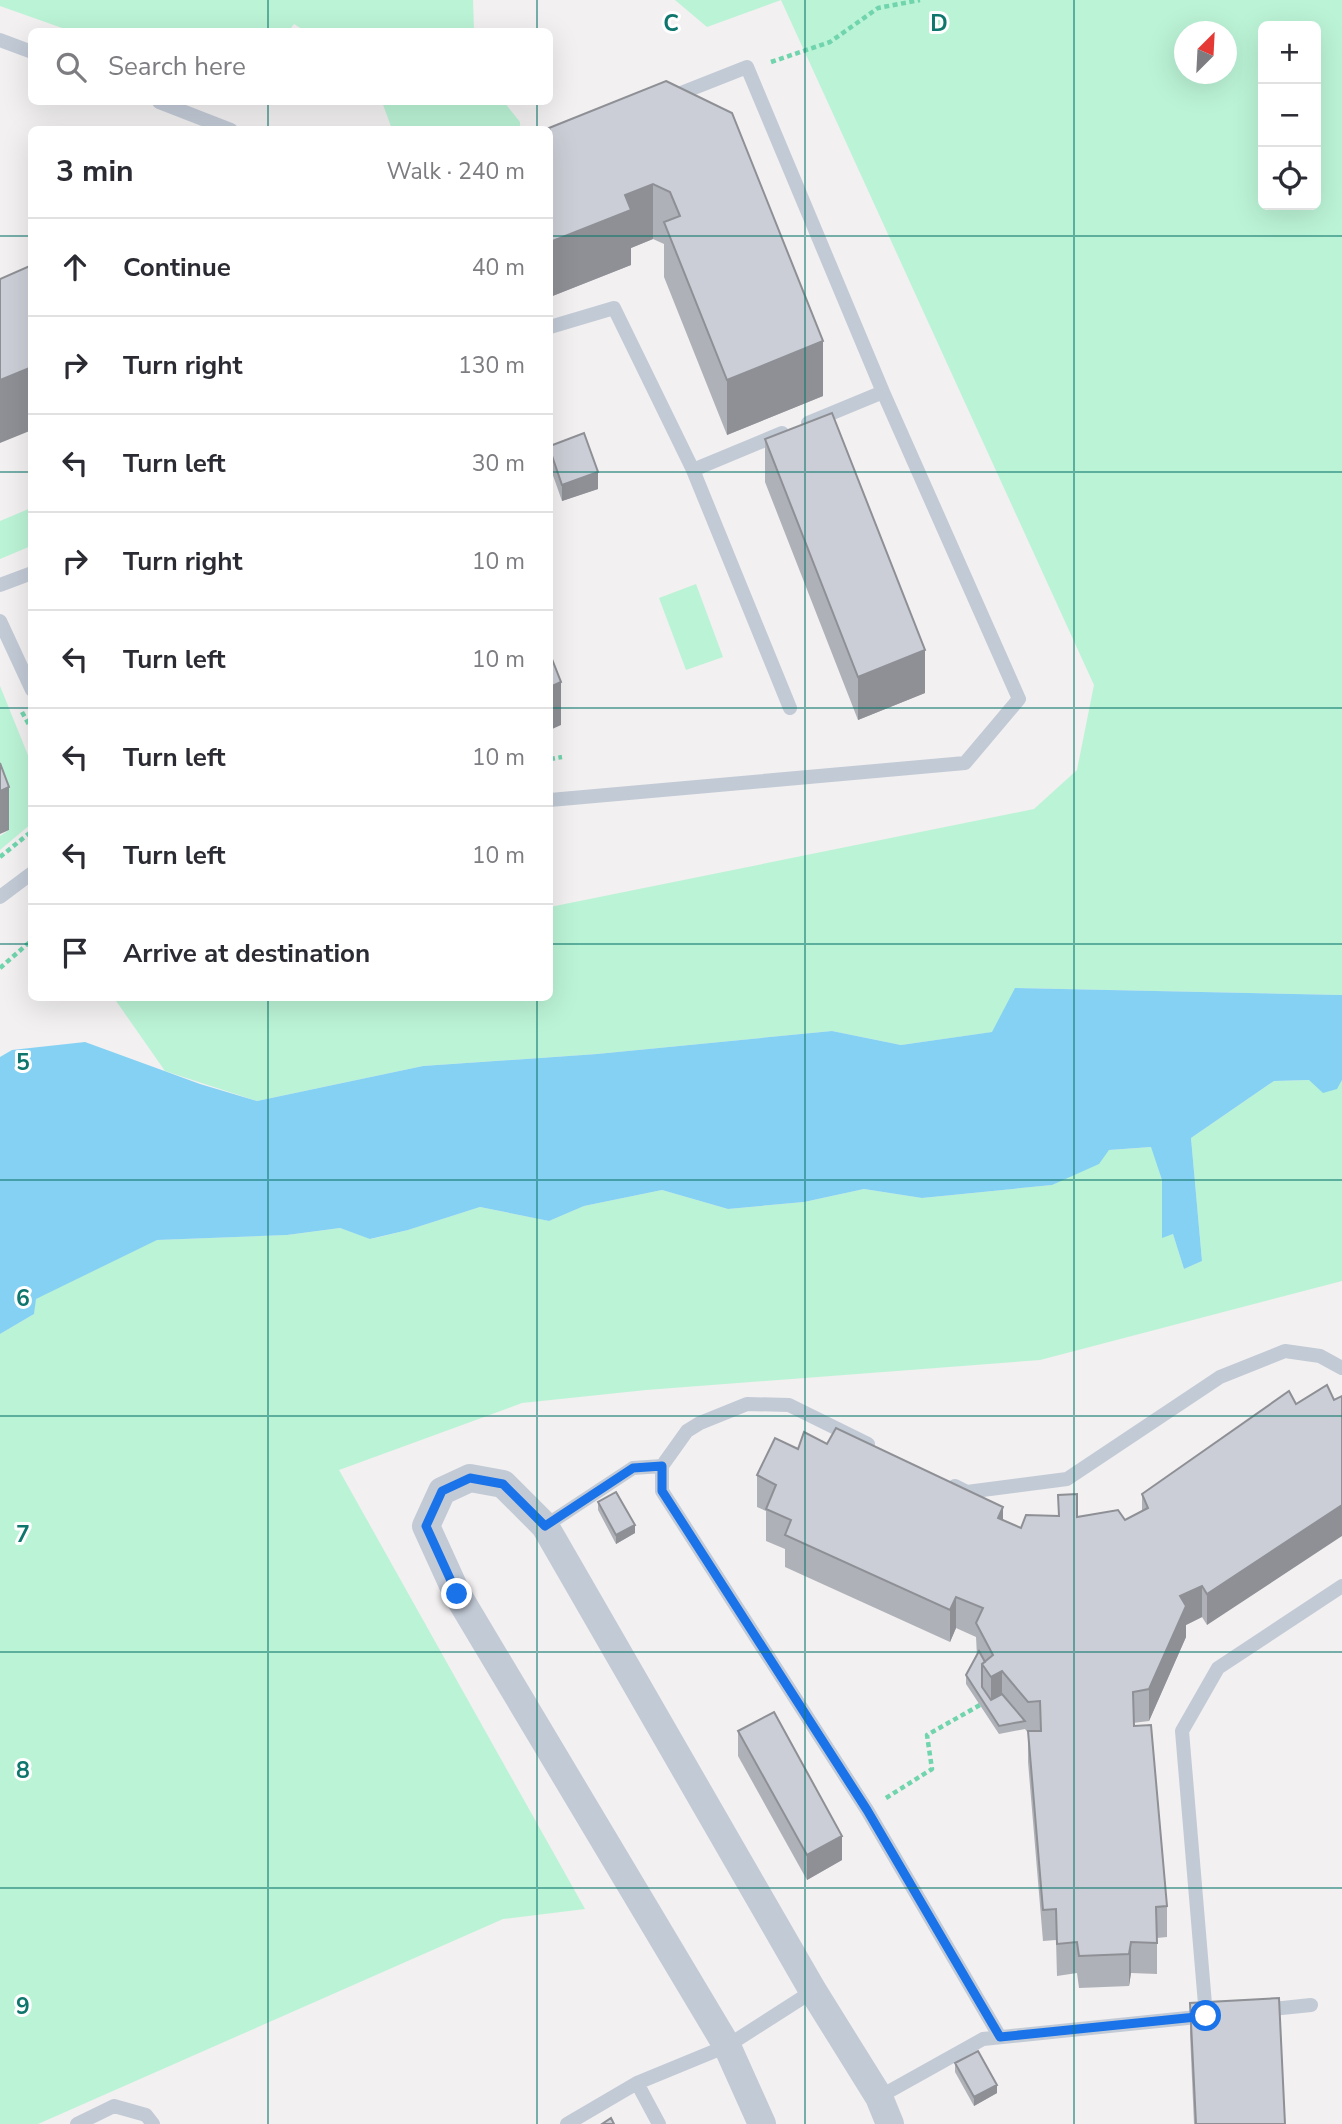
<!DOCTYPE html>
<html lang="en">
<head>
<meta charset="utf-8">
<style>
  body { margin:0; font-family:"Nunito Sans",sans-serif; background:#f7f7f7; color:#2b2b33 }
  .controls { position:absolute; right:21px; top:21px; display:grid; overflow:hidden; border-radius:10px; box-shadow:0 7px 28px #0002 }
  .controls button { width:63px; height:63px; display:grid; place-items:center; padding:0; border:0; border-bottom:2px solid #e1e1e2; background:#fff; color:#2b2b33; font:35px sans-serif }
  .compass { position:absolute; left:1174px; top:21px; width:63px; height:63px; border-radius:50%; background:#fff; box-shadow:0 7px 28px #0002; rotate:24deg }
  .stop { position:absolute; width:21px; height:21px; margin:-16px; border:5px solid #1a73e8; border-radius:50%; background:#fff }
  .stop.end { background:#1a73e8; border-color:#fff; box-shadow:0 2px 7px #0008 }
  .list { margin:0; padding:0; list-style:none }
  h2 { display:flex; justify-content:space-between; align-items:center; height:91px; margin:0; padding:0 28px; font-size:30px }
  h2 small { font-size:23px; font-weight:400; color:#7c7c81 }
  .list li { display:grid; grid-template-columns:46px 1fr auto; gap:21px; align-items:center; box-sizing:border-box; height:98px; padding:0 28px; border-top:2px solid #e1e1e2 }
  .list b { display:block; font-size:26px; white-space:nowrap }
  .list em { font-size:23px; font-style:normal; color:#7c7c81 }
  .icon { flex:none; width:38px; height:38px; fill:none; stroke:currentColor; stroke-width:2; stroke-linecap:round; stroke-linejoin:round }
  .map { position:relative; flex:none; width:1342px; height:2124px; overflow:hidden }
  .search { position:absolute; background:#fff; box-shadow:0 7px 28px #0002; left:28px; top:28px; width:525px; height:77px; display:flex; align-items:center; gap:18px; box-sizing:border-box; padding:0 24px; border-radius:10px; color:#7c7c81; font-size:26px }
  .panel { position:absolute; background:#fff; box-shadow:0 7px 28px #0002; left:28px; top:126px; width:525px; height:875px; border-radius:10px }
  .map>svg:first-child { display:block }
</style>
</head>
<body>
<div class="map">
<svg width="1342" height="2124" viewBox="0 0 1342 2124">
  <rect width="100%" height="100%" fill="#f2f0f0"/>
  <path fill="#bbf3d6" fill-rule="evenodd" d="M0,0H473L474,31L307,32L294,24L288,32H85L65,29L0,6Z
    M675,0H1342V995L1016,988L993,1032L901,1045L832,1031L597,1054L423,1066L257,1101L165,1071L114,998H550V907L1034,809L1077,770L1094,685L781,0L707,27ZM1263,26H1316V205H1263ZM1184,32H1226V74H1184Z
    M382,102H504L520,122V129H392Z
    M31,508V546L0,559V521Z
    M696,584L723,657L686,670L659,598Z
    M0,686L32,765L31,824L0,850V836L9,830L0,806Z
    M1310,1080L1336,1089L1342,1080V1281L1040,1360L646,1390L522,1403L339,1470L585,1909L503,1919L38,2124H0V1334L34,1314L35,1299L156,1240L287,1235L340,1228L371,1239L408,1230L480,1207L549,1221L584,1206L662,1190L728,1209L804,1202L864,1189L922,1198L1052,1185L1109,1150L1152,1147L1162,1180V1237L1173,1234L1184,1269L1202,1261L1191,1138L1274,1081Z"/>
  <path fill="#85d1f3" d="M1015,988L1342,995V1080L1337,1089L1323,1093L1309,1080L1274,1081L1191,1138L1202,1261L1184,1269L1173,1234L1162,1238V1180L1151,1147L1109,1150L1099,1164L1052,1185L922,1198L864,1189L804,1202L728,1209L662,1190L584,1206L549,1221L480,1207L408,1230L370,1239L340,1228L287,1235L157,1240L36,1299L34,1314L0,1334V1057L12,1050L85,1042L200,1084L257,1101L423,1066L597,1054L832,1031L901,1045L992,1032Z"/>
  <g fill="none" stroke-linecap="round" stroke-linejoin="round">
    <path stroke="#70d4ad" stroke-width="4.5" stroke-dasharray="5 3.5" stroke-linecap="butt" d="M771,62L830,42L878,8L920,0
      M22,712L32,730
      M550,759L562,757
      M0,857L32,831
      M0,968L32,940
      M886,1798L932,1769L927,1735L980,1705"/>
    <path stroke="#c2cad6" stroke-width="14" d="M0,40L32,52
      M671,97L747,67L883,392L808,423
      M159,102L231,130
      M550,327L614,308L693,470L790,708
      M693,470L782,433
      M0,585L32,573
      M0,621L32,690
      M550,800L965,763L1019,699L883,392
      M0,897L32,873
      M868,1444L789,1405L747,1404L700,1423L687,1431L662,1466V1491L867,1810L1000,2037
      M955,1486L967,1492L1067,1479L1220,1377L1285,1351L1320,1356L1342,1368
      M545,1526L633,1468L662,1466
      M1262,2010L1311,2005
      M1206,2016L1182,1731L1218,1668L1342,1586
      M637,2083L727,2046L813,1991
      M879,2097L983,2039L1207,2016
      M77,2124L114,2106L146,2115L153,2124
      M567,2124L637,2083L659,2124"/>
    <path stroke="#c2cad6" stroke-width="28" d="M762,2124L727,2046L457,1594L426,1526L442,1491L470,1478L503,1484L545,1526L813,1991L879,2097L890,2124"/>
  </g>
  <path fill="#afb1b8" d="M666,81L823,396L727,435L664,277V244L653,239L631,248V265L550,297Z
    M765,439L925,693L858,720L765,482Z
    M550,446L598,489L562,501L550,467Z
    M1289,1391L1207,1625L1202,1617L1186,1625V1637L1149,1721L1133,1723L1167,1906V1937L1157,1938V1974L1131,1973L1129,1986L1079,1988L1077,1973L1057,1976L1056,1940L1043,1941L1028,1762V1733L1025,1729L999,1734L966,1684V1675L977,1656L976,1637L956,1628L950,1642L785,1567V1549L766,1541V1511L757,1507V1475L798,1449L827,1444L1021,1528L1058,1516V1495L1077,1517L1125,1520L1142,1511V1494Z
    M598,1502L635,1533L616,1544L598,1510Z
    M738,1731L842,1860L807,1880L738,1756Z
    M1190,2003L1285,2124H1194L1190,2034Z
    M955,2063L997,2093L974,2106L955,2072Z"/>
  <path fill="#8e9096" d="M653,184V239L631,248V265L550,297V242L625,195Z
    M823,341V396L727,435V380Z
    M32,367V430L0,443V380Z
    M598,472V489L562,501V485Z
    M925,650V693L858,720V677Z
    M561,682V725L550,730V687Z
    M9,787V830L0,834V791Z
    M1342,1505V1536L1207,1625V1594Z
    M1003,1507V1538L998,1518Z
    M635,1525V1533L616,1544V1535Z
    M1202,1586V1617L1186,1625V1637L1149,1721V1689L1180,1596Z
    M956,1597V1628L950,1642V1610Z
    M1002,1671V1703L991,1709V1677Z
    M842,1836V1860L807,1880V1855Z
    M1131,1942V1973L1129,1986V1954Z
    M997,2085V2093L974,2106V2097Z"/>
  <path fill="#cbced6" stroke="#8e9096" stroke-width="2" d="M666,81L732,113L823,341L727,380L664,222L680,216L670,192L653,184L625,195L631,210L550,242V130H544Z
    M32,265V367L0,380V279Z
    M832,413L925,650L858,677L765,439Z
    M584,433L598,472L562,485L550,450V446Z
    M550,654L561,682L550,687Z
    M0,763L9,787L0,791Z
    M1327,1385L1334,1400L1342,1396V1505L1207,1594L1202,1586L1180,1596L1186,1606L1149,1689L1133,1692L1134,1726L1151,1725L1167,1906L1156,1907L1157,1943L1131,1942L1129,1954L1079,1956L1077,1942L1057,1944L1056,1909L1043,1910L1028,1731H1041L1040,1701L1028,1702L1002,1671L991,1677L982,1664L993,1655L976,1623L983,1608L956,1597L950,1610L785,1535L791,1520L766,1509L776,1485L757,1475L775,1438L798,1449L804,1432L827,1444L836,1428L1003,1507L998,1518L1021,1528L1026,1515L1059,1516L1058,1495L1077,1494V1517L1118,1510L1125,1520L1148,1508L1142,1494L1289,1391L1296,1404Z
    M616,1492L635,1525L616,1535L598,1502Z
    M979,1651L985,1662L982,1664V1687L991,1700L1002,1694L1025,1721L999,1726L966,1675Z
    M774,1712L842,1836L807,1855L738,1731Z
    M1279,1998L1285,2124H1196L1190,2003Z
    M978,2051L997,2085L974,2097L955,2063Z
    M611,2118L614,2124H602Z"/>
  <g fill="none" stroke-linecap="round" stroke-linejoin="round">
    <path stroke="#1a73e8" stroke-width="9" d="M457,1594L426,1526L442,1491L470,1478L503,1484L545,1526L633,1468L662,1466V1491L867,1810L1000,2037L1206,2016"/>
  </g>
  <path fill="none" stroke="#0f766e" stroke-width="2" stroke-opacity="0.55" d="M268,0V32M537,0V32M805,0V2124M1074,0V2124M268,102V130M537,102V130M0,236H32M550,236H1342M0,472H32M550,472H1342M0,708H32M550,708H1342M0,944H32M550,944H1342M268,998V2124M537,998V2124M0,1180H1342M0,1416H1342M0,1652H1342M0,1888H1342"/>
  <g font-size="23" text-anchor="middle" font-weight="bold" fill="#0f766e" stroke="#fff" stroke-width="6" stroke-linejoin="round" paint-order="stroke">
    <text x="671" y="31">C</text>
    <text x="939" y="31">D</text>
    <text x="23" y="1070">5</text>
    <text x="23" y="1306">6</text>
    <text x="23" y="1542">7</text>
    <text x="23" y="1778">8</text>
    <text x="23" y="2014">9</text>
  </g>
</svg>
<div class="controls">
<button>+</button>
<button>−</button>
<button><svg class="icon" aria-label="locate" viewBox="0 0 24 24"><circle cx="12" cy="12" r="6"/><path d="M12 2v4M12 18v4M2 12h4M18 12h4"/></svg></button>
</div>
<svg class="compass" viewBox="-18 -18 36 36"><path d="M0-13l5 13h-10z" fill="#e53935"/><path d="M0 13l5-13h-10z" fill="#7c7c81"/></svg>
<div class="stop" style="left:1206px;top:2016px"></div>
<div class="stop end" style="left:457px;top:1594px"></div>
<div class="search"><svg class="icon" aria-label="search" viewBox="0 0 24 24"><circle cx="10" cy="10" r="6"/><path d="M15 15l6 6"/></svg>Search here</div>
<section class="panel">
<h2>3 min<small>Walk · 240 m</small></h2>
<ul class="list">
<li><svg class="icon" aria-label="ahead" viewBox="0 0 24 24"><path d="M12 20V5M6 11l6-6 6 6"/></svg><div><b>Continue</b></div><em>40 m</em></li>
<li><svg class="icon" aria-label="right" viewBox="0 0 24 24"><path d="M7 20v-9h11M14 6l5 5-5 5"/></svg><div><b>Turn right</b></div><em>130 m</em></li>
<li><svg class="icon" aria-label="left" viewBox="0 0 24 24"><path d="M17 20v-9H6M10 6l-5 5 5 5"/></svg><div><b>Turn left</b></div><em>30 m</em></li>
<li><svg class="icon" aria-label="right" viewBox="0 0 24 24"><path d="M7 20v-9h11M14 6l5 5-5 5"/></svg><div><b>Turn right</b></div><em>10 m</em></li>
<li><svg class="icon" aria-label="left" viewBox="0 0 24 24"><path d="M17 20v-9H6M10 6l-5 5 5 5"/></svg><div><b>Turn left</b></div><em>10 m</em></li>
<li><svg class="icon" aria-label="left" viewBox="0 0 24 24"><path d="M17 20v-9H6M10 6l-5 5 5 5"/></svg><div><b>Turn left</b></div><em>10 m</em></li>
<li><svg class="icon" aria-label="left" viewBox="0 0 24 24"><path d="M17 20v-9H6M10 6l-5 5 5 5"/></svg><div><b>Turn left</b></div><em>10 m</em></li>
<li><svg class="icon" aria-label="arrive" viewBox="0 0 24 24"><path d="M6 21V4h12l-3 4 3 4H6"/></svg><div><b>Arrive at destination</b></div></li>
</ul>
</section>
</div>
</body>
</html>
